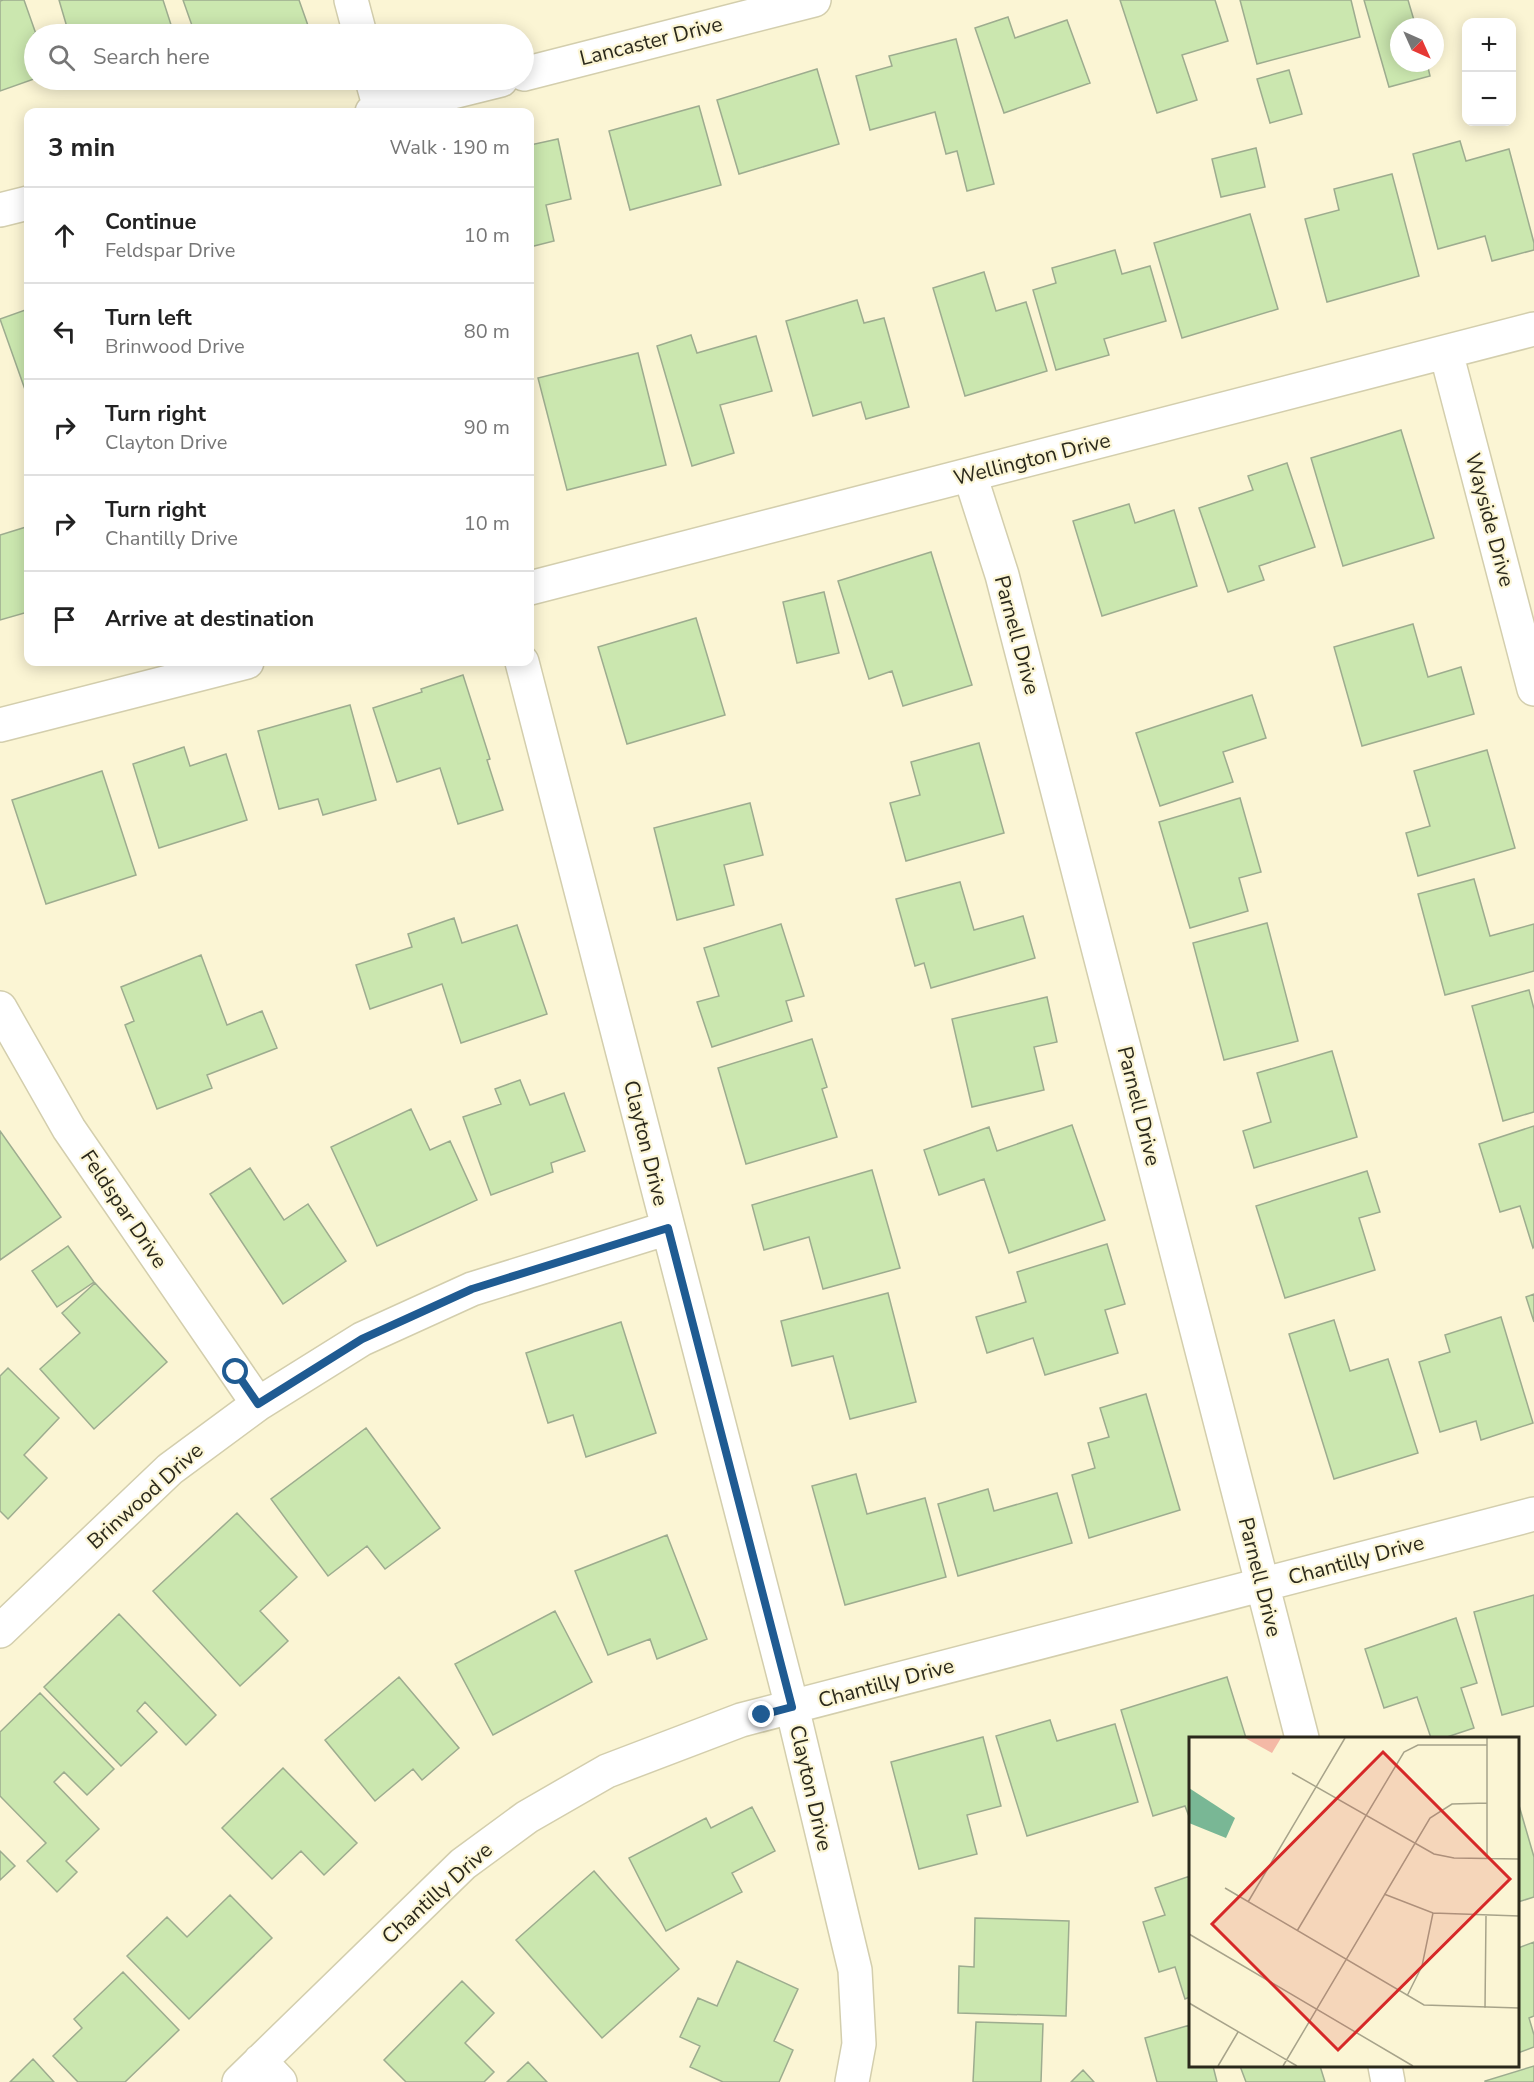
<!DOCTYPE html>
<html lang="en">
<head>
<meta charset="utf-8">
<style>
  body { margin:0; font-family:"Nunito Sans",sans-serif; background:#f6f6f6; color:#222 }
  .controls { position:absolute; right:18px; top:18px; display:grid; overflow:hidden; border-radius:12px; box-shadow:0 3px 15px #0003 }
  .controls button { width:54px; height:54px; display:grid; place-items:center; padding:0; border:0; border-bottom:2px solid #e0e0e0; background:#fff; color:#222; font:30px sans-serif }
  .compass { position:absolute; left:1390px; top:18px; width:54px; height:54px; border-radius:50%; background:#fff; box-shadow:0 3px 15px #0003; rotate:135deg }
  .stop { position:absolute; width:18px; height:18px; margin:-14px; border:4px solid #1f5b92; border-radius:50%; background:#fff }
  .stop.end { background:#1f5b92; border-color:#fff; box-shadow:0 2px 6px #0008 }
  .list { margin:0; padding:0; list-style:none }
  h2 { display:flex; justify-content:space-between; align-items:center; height:78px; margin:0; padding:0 24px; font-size:26px }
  h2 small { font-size:20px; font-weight:400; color:#767676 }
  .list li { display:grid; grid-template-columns:39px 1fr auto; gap:18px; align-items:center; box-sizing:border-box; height:96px; padding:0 24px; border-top:2px solid #e0e0e0 }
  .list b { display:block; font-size:22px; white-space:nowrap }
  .list p { margin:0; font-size:20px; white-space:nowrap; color:#767676 }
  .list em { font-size:20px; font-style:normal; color:#767676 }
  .icon { flex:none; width:33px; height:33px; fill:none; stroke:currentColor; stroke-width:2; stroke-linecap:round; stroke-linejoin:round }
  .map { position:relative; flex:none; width:1534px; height:2082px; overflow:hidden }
  .search { position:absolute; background:#fff; box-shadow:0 3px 15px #0003; left:24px; top:24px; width:510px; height:66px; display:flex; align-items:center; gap:15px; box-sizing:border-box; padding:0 21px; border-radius:33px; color:#767676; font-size:22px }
  .panel { position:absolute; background:#fff; box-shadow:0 3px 15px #0003; left:24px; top:108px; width:510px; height:558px; border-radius:12px }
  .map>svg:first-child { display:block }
</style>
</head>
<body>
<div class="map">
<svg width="1534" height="2082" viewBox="0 0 1534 2082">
  <rect width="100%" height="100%" fill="#fbf5d4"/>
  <path fill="#cbe7af" stroke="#9dac8f" stroke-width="1.5" d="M3,0H24L36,34H34V79L0,91V1Z
    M59,0H163L174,34H118L117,31L107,34H69Z
    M183,0H299L311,34H260L257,27L238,34H195Z
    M1120,0H1215L1228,41L1182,55L1197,100L1157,113Z
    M1240,0H1351L1360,37L1257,64Z
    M1364,0H1408L1416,27H1399V63H1427L1430,76L1389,87Z
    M1008,17L1015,38L1067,20L1090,83L1004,113L975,28Z
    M956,39L994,184L967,191L957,151L946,154L935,112L870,130L856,76L892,66L889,56Z
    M817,69L839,144L739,174L717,100Z
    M1289,70L1302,114L1270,123L1257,79Z
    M699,106L721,185L630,210L609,131Z
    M558,139L571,199L546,205L554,241L530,247V145Z
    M1460,141L1466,161L1509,149L1534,243V250L1492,261L1485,236L1438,249L1413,154Z
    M1256,148L1265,187L1221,197L1212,159Z
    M1392,174L1419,276L1327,302L1305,219L1339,210L1334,189Z
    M1250,214L1278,309L1182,338L1154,243Z
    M1115,250L1122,274L1150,266L1166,321L1104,339L1109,355L1056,370L1033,290L1056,283L1052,268Z
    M984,272L996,311L1026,302L1047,371L965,396L933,288Z
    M857,300L864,323L884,318L909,407L866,419L861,402L813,416L786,321Z
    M28,309V398L0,319Z
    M691,335L697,353L756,336L772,391L720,405L734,453L692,466L657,346Z
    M638,353L666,465L567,490L538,378Z
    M1401,430L1434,538L1343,566L1311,458Z
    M1287,463L1315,547L1259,566L1264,580L1228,592L1199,508L1253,490L1248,476Z
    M1129,504L1135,523L1174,510L1197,586L1102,616L1073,521Z
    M26,527L28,535V612L0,620V535Z
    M931,552L972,685L903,706L892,671L869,679L838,581Z
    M824,592L839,653L797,663L783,602Z
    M696,618L725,715L627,744L598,647Z
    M1413,624L1428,677L1461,667L1474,714L1362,746L1334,647Z
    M463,675L490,759L487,760L503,810L458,824L440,768L397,782L373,708L422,692L421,689Z
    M1252,695L1266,738L1223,752L1233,782L1160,806L1136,733Z
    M350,705L376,800L323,815L318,799L279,809L258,731Z
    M979,743L1004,833L906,861L890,803L920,795L911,762Z
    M184,747L190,766L226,754L247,820L159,848L133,764Z
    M1487,750L1515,848L1418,876L1406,833L1430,826L1414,771Z
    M102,771L136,875L46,904L12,800Z
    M1240,798L1261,872L1239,878L1248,911L1190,928L1159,822Z
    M750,803L763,855L724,865L734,905L677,920L654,828Z
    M1474,879L1490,936L1534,924V971L1445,995L1418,894Z
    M960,882L974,930L1023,916L1035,958L931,988L924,963L915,966L896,899Z
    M454,918L462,943L517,925L547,1014L461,1043L442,984L370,1009L356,965L412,947L408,934Z
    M1267,923L1298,1041L1224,1060L1193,943Z
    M781,924L804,996L786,1001L792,1021L712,1047L697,1002L719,996L704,948Z
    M201,955L227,1025L262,1011L277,1048L207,1075L212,1088L157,1109L125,1025L134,1021L121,987Z
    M1529,990L1534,1009V1112L1503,1121L1472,1006Z
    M1047,997L1057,1042L1034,1047L1044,1090L972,1107L952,1019Z
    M812,1039L827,1087L822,1089L837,1137L746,1164L718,1068Z
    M1332,1051L1357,1137L1254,1168L1243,1131L1271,1122L1257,1073Z
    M520,1080L530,1105L564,1093L585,1151L551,1163L553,1172L491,1195L463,1117L501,1104L495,1089Z
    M411,1109L430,1150L450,1141L477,1200L377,1246L331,1147Z
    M1072,1125L1105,1220L1009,1253L984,1179L939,1195L924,1150L989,1127L997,1151Z
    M1534,1126V1247L1533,1248L1520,1206L1500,1212L1479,1144Z
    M0,1131L61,1217L0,1260Z
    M250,1168L284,1220L308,1204L346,1261L283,1304L210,1194Z
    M872,1170L900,1268L823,1289L809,1237L764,1250L752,1205Z
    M1367,1171L1380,1212L1359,1218L1375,1270L1285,1298L1256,1206Z
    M1107,1244L1125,1304L1105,1310L1118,1353L1045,1375L1033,1338L987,1353L976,1317L1026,1302L1017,1272Z
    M68,1246L94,1282L57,1307L32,1271Z
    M95,1283L167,1362L94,1429L40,1369L80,1333L62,1313Z
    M888,1293L916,1402L850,1419L833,1356L792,1366L781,1321Z
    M1534,1294V1322L1526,1297Z
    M1501,1317L1533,1423L1481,1440L1476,1421L1440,1432L1419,1362L1450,1352L1445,1335Z
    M1334,1320L1350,1371L1388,1359L1418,1453L1334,1479L1289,1334Z
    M621,1322L656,1433L586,1457L573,1415L548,1423L526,1353Z
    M8,1368L59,1418L24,1455L47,1478L8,1519L0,1511V1376Z
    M1146,1394L1180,1510L1089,1538L1072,1475L1095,1468L1088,1443L1109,1437L1100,1408Z
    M366,1428L440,1528L385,1569L367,1546L328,1576L271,1499Z
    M856,1474L867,1514L925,1498L946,1577L845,1605L812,1486Z
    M988,1489L994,1511L1057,1493L1072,1543L958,1576L938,1504Z
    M237,1513L297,1577L260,1611L288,1641L240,1686L153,1591Z
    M667,1535L707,1639L657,1659L650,1639L608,1655L575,1571Z
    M1534,1595V1706L1502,1715L1474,1612Z
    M555,1611L592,1682L493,1735L455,1664Z
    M119,1614L216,1715L186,1745L145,1702L137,1711L157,1732L121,1766L44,1687Z
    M1456,1618L1477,1683L1461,1688L1474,1728L1444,1738H1431L1417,1697L1384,1708L1365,1649Z
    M399,1677L459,1748L422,1780L413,1769L375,1801L325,1740Z
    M1227,1677L1246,1738H1190V1819L1185,1806L1153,1816L1121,1710Z
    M40,1693L114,1769L87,1795L64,1772L54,1782L99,1829L66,1861L77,1872L57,1892L27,1861L46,1843L0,1796V1732Z
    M1050,1720L1057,1741L1115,1724L1138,1802L1027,1836L996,1736Z
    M983,1737L1001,1806L967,1815L977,1854L919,1869L891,1762Z
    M283,1768L357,1843L324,1875L301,1851L272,1879L222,1828Z
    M1518,1802L1534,1857V1897L1518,1902Z
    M752,1807L775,1851L732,1873L742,1892L666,1931L629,1858L706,1818L711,1828Z
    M0,1851L15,1866L0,1880Z
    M594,1871L679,1969L602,2038L516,1940Z
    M1190,1876V1997L1185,1999L1175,1967L1159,1972L1143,1922L1165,1915L1155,1888Z
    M230,1895L272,1938L189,2019L127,1956L167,1917L187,1937Z
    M975,1918L1069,1921L1066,2016L958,2013L959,1966L974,1967Z
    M1534,1942V2016L1529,2018L1534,2035V2047L1518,2053V1948Z
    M737,1961L798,1989L774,2041L793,2050L779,2082H723L690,2067L700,2046L680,2037L698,1998L717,2006Z
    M123,1972L179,2030L125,2082H78L53,2056L82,2028L74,2019Z
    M462,1981L494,2013L465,2043L494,2072L484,2082H406L384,2060Z
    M976,2022L1043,2024L1041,2082H973Z
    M1190,2025V2066H1213L1217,2082H1157L1145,2038Z
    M33,2059L54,2082H10Z
    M528,2062L547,2082H507Z
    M1240,2066H1320L1325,2082H1246Z
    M1534,2066V2082H1485V2081Z
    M1083,2070L1094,2082H1071Z"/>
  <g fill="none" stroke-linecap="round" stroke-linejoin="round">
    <g stroke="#d3cead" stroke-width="36">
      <path id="minor" d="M351,0L360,34
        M524,74L814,0
        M372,80L381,112
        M372,112L501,80
        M0,210L28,203
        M1446,352L1534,689
        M970,475L1002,575L1302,1738
        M530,588L1534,329
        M522,662L792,1707L855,1970L859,2044L852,2082
        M0,725L247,662
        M0,1008L69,1129L258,1404
        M0,1631L170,1469L258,1404L362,1339L472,1289L668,1228
        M260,2061L280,2082
        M1385,2066L1388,2082
        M239,2082L463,1864L527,1817L607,1771L741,1720L1534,1514"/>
    </g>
    <use href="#minor" stroke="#fff" stroke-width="33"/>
  </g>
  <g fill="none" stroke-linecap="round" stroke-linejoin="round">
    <path stroke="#1f5b92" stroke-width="8" d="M236,1372L258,1404L362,1339L472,1289L668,1228L792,1707L762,1715"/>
  </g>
  <g text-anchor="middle" stroke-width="4.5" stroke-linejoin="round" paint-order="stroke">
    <g font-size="21" fill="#2a281b" stroke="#fbf5d4">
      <text transform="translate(651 41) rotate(-14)" y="7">Lancaster Drive</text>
      <text transform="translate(1032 459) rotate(-14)" y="7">Wellington Drive</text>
      <text transform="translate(1490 520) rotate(75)" y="7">Wayside Drive</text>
      <text transform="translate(1017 635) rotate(75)" y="7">Parnell Drive</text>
      <text transform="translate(1139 1106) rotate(76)" y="7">Parnell Drive</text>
      <text transform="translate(646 1143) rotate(76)" y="7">Clayton Drive</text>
      <text transform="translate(124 1209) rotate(56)" y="7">Feldspar Drive</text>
      <text transform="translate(145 1496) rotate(-42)" y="7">Brinwood Drive</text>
      <text transform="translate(1356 1560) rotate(-15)" y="7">Chantilly Drive</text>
      <text transform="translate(1260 1577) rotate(76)" y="7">Parnell Drive</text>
      <text transform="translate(886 1683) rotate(-15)" y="7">Chantilly Drive</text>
      <text transform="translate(811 1788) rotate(77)" y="7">Clayton Drive</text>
      <text transform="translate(437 1893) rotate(-42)" y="7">Chantilly Drive</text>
    </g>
  </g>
  <g transform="translate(1189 1737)">
    <rect width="330" height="330" fill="#fbf5d4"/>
    <path d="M56,1H92L83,16Z" fill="#f4b9a6"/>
    <path d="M0,51L46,81L37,101L0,86Z" fill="#79b795"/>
    <path fill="none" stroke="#a7a38a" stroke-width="1.5" d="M103,36L245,117L265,121L330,122M298,122V1M36,151L235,268L330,271M195,157L244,176L330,179M59,165L156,1M108,194L215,15L229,8H298M0,197L224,329M218,259L233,229L244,176M0,266L108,329M296,271L297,179M29,329L49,295M94,329L241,81L263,67L298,66"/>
    <path fill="#d62828" fill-opacity="0.15" stroke="#d62828" stroke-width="3" d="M194,15L321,142L149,313L23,187Z"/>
    <rect width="330" height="330" fill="none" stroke="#2a281b" stroke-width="3"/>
  </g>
</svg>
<div class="controls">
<button>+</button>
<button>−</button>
</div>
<svg class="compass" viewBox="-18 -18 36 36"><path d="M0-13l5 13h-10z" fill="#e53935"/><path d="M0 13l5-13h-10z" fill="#767676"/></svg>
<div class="stop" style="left:236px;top:1372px"></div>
<div class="stop end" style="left:762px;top:1715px"></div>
<div class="search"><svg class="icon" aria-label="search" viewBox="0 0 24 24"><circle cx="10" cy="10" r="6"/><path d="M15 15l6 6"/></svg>Search here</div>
<section class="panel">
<h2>3 min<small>Walk · 190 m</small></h2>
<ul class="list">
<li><svg class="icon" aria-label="ahead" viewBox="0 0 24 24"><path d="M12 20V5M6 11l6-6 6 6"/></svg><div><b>Continue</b><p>Feldspar Drive</p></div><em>10 m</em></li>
<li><svg class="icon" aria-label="left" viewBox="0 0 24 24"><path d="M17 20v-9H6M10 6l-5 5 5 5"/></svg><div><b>Turn left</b><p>Brinwood Drive</p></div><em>80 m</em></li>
<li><svg class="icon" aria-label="right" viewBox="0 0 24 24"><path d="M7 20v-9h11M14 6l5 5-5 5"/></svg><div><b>Turn right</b><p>Clayton Drive</p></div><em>90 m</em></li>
<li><svg class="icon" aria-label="right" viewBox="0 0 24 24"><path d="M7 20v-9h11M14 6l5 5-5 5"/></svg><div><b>Turn right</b><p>Chantilly Drive</p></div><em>10 m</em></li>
<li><svg class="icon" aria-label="arrive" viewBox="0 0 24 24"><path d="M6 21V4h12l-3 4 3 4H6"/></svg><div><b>Arrive at destination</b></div></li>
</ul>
</section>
</div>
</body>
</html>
